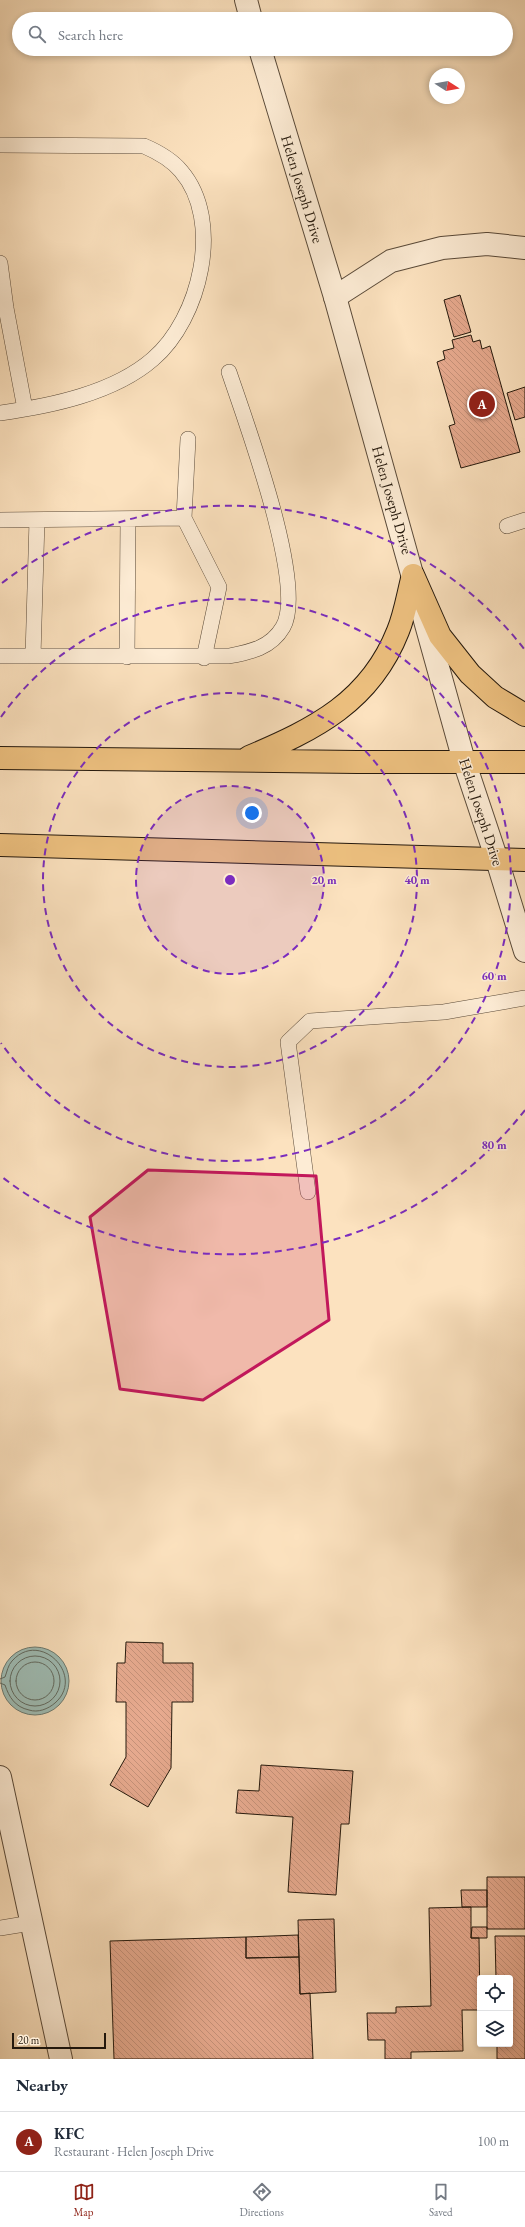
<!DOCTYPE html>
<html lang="en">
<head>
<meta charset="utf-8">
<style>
  body { margin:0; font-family:"EB Garamond",serif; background:#f6f6f7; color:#1f2937 }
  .controls { position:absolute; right:12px; bottom:12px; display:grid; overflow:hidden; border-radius:4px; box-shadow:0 2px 6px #0003 }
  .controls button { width:36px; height:36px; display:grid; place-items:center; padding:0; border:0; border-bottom:1px solid #e0e1e3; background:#fff; color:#1f2937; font:20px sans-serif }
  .compass { position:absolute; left:429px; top:68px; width:36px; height:36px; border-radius:50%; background:#fff; box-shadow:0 2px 6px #0003; rotate:101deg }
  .scale { position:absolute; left:12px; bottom:10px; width:94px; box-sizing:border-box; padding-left:4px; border:2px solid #24180c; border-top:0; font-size:11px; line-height:14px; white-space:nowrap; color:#24180c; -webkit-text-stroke:3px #fdecd5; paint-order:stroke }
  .you { position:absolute; left:252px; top:813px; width:14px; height:14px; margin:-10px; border:3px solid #fff; border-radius:50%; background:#1a73e8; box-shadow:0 0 0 6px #1a73e833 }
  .badge { display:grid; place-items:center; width:26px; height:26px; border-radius:50%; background:#8f2418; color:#fff; font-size:13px; font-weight:700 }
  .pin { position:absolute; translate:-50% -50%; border:2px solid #fff; box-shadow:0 1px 4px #0006 }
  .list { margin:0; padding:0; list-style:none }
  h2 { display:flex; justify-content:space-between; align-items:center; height:52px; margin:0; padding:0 16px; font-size:17px }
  h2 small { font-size:13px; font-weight:400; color:#747a83 }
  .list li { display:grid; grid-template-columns:26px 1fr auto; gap:12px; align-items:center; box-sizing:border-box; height:60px; padding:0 16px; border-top:1px solid #e0e1e3 }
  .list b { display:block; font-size:15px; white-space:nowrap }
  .list p { margin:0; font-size:13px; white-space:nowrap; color:#747a83 }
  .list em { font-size:13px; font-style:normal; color:#747a83 }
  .icon { flex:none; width:22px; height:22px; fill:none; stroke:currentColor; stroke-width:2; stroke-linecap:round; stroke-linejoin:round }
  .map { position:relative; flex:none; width:525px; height:2059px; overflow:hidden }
  .search { position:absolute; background:#fff; box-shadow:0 2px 6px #0003; left:12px; right:12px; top:12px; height:44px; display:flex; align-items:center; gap:10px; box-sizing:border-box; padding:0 14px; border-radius:22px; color:#747a83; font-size:15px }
  .sheet { height:112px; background:#fff }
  nav { display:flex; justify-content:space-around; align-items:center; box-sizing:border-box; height:56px; border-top:1px solid #e0e1e3; background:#fff; font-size:11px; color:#747a83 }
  nav a { display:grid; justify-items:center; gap:2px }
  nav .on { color:#8f2418 }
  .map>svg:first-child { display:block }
</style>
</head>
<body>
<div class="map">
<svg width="525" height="2059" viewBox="0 0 525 2059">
  <defs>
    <pattern id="building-back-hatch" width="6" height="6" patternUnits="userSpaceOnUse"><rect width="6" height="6" fill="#e7aa8f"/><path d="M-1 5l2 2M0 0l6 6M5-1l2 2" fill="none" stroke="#c6927a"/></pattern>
  </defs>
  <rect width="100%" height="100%" fill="#fce2bf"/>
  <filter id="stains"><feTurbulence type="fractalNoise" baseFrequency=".005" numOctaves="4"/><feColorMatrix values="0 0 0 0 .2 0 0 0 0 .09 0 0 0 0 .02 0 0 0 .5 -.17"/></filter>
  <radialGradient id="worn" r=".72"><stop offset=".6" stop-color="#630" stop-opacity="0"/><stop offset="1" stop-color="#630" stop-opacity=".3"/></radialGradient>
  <path fill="#9fbdb5" stroke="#6e7b71" d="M1 1681a34 34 0 1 1 68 0a34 34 0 1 1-68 0Z"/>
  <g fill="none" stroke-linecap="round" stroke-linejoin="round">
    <path stroke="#626a60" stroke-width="1" d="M10 1681a25 25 0 1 1 50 0a25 25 0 1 1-50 0Z
      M16 1681a19 19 0 1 1 38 0a19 19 0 1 1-38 0Z
      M0,1679L5,1677C7,1672 8,1665 12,1661C40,1629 86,1676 55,1703C48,1709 38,1713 29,1710C15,1707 9,1697 5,1685L0,1683"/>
  </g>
  <path fill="url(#building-back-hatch)" stroke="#24180c" d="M460,295L471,332L454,337L444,300Z
    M471,335L473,342L480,340L482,349L490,346L520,452L461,468L449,426L455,424L437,362L445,359L443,351L454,348L452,340Z
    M525,387V417L515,420L507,393Z
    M126,1642L163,1643V1663H193V1702H172L171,1768L148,1807L110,1785L126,1757V1702H116L117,1663H125Z
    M261,1765L353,1771L349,1824H341L336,1895L288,1892L293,1817L236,1813L238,1790L259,1791Z
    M487,1877H525V1929H487Z
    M461,1890H487V1907H462Z
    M471,1907V1938H479L480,2010H462L463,2051L411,2052V2059H385V2040H368L367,2013H396V2007L431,2006L429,1908Z
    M334,1919L336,1992L300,1994L298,1920Z
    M472,1927H487V1938H471Z
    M298,1935L299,1957L246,1958V1937Z
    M495,1936H525V2059H497V2044H510V1978H496Z
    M246,1937V1958L299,1957L300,1994L310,1993L313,2059H114L110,1941Z"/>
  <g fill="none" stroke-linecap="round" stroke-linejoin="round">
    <g stroke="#5a4a39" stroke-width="16">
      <path id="service" d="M0,145L144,146C158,152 171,159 181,171C224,221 200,319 153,359C114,393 51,406 0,413
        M0,263L6,308L25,409
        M188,439L184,518L219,587L204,658
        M0,520L184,518
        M507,526L525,520
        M0,656H229C250,652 271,648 283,627C307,586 245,420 229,372
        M33,656L37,520
        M127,657L128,519
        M308,1192L288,1042L310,1021L444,1012L525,998
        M0,1928L31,1923"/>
    </g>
    <g stroke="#5a4a39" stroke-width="24">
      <path id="minor" d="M335,297L391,261L442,248L487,244L525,248
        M497,860L525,951
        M0,1777L61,2059"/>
    </g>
    <g stroke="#5a4a39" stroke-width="24">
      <path id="tertiary" d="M246,0L251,19
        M260,49L335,297L464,761L497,860"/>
    </g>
    <g stroke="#24180c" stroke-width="24">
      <path id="primary" d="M413,575L440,636L470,674L495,697L525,715
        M249,757C315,729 370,702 398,631C405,614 408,594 413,575
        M0,758L357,762H525
        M0,845L525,860"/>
    </g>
    <use href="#service" stroke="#fdecd5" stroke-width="15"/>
    <use href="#minor" stroke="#fdecd5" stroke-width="22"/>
    <use href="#tertiary" stroke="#fdecd5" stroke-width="22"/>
    <use href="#primary" stroke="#eec180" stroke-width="22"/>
  </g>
  <path fill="#c2185b" fill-opacity="0.2" stroke="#c2185b" stroke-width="3" stroke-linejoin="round" d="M148,1170L316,1176L329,1320L203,1400L120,1389L90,1217Z"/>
  <circle cx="230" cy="880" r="94" fill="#7b2cbf" fill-opacity=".12"/>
  <g fill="none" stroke="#7b2cbf" stroke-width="2" stroke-dasharray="7 5">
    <circle cx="230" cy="880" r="94"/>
    <circle cx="230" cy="880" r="187"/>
    <path d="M1 717A281 281 0 1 1 1 1043"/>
    <path d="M525 1110A374 374 0 0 1 2 1177M2 583A374 374 0 0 1 525 650"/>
  </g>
  <g text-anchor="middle" stroke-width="3" stroke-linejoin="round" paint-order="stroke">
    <g font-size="15" fill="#24180c" stroke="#fdecd5">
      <text transform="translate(302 189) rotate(73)" y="5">Helen Joseph Drive</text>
      <text transform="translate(392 500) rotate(74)" y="5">Helen Joseph Drive</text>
      <text transform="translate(481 812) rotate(72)" y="5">Helen Joseph Drive</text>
    </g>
  </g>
  <circle cx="230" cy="880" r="6" fill="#7b2cbf" stroke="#fdecd5" stroke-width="2"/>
  <g font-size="12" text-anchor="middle" font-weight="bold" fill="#7b2cbf" stroke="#fdecd5" stroke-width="3" stroke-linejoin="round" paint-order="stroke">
    <text x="324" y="884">20 m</text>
    <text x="417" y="884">40 m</text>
    <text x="494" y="980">60 m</text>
    <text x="494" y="1149">80 m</text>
  </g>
  <rect width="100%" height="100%" filter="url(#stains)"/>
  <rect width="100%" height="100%" fill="url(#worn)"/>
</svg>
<div class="controls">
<button><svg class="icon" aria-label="locate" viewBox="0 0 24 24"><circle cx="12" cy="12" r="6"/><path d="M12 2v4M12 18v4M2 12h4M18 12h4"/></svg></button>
<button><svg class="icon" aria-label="layers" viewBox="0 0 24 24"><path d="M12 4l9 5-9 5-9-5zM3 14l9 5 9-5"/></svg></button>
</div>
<svg class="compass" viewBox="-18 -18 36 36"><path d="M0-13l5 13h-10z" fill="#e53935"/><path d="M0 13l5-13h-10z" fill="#747a83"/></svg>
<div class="scale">20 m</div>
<div class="you"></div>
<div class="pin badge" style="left:482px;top:404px">A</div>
<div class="search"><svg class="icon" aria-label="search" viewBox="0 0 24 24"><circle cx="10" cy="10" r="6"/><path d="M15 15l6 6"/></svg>Search here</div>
</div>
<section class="sheet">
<h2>Nearby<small></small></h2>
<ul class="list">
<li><span class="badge">A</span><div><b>KFC</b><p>Restaurant · Helen Joseph Drive</p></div><em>100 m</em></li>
</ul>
</section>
<nav>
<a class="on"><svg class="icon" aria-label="map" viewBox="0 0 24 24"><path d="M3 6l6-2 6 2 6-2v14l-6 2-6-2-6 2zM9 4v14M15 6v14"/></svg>Map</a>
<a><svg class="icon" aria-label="directions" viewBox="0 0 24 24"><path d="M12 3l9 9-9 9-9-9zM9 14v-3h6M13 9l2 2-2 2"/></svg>Directions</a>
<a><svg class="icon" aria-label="saved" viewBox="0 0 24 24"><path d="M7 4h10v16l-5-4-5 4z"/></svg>Saved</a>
</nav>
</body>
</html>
